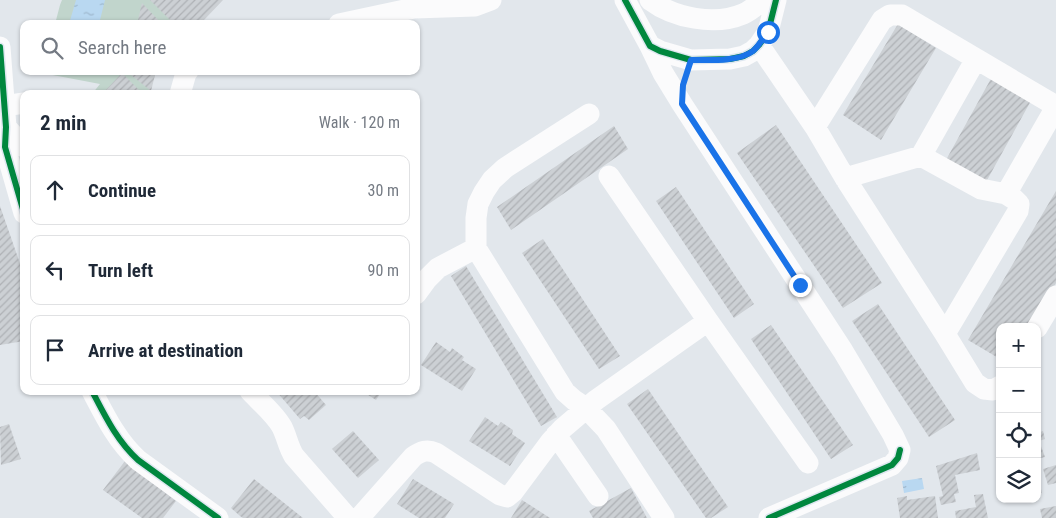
<!DOCTYPE html>
<html lang="en">
<head>
<meta charset="utf-8">
<style>
  body { margin:0; font-family:"Roboto Condensed",sans-serif; background:#f2f2f3; color:#1f2937 }
  .controls { position:absolute; right:15px; bottom:15px; display:grid; overflow:hidden; border-radius:10px; box-shadow:0 1px 4px #0004 }
  .controls button { width:45px; height:45px; display:grid; place-items:center; padding:0; border:0; border-bottom:1px solid #e0e1e3; background:#fff; color:#1f2937; font:25px sans-serif }
  .stop { position:absolute; width:15px; height:15px; margin:-11px; border:4px solid #1a73e8; border-radius:50%; background:#fff }
  .stop.end { background:#1a73e8; border-color:#fff; box-shadow:0 1px 5px #0008 }
  .list { margin:0; padding:0; list-style:none }
  h2 { display:flex; justify-content:space-between; align-items:center; height:65px; margin:0; padding:0 20px; font-size:21px }
  h2 small { font-size:16px; font-weight:400; color:#747a83 }
  .list li { display:grid; grid-template-columns:32px 1fr auto; gap:15px; align-items:center; box-sizing:border-box; height:70px; margin:0 10px 10px; padding:0 10px; border:1px solid #e0e1e3; border-radius:10px }
  .list b { display:block; font-size:19px; white-space:nowrap }
  .list em { font-size:16px; font-style:normal; color:#747a83 }
  .icon { flex:none; width:28px; height:28px; fill:none; stroke:currentColor; stroke-width:2; stroke-linecap:round; stroke-linejoin:round }
  .map { position:relative; flex:none; width:1056px; height:518px; overflow:hidden }
  .search { position:absolute; background:#fff; box-shadow:0 1px 4px #0004; left:20px; top:20px; width:400px; height:55px; display:flex; align-items:center; gap:12px; box-sizing:border-box; padding:0 18px; border-radius:10px; color:#747a83; font-size:19px }
  .panel { position:absolute; background:#fff; box-shadow:0 1px 4px #0004; left:20px; top:90px; width:400px; height:305px; border-radius:10px }
  .map>svg:first-child { display:block }
</style>
</head>
<body>
<div class="map">
<svg width="1056" height="518" viewBox="0 0 1056 518">
  <defs>
    <pattern id="water-ripples" width="26" height="14" patternUnits="userSpaceOnUse" patternTransform="scale(1.25)"><rect width="26" height="14" fill="#b9d8f1"/><path d="M2 4q2-2 4 0t4 0M15 11q2-2 4 0t4 0" fill="none" stroke="#9eb8ce"/></pattern>
    <pattern id="building-hatch" width="6" height="6" patternUnits="userSpaceOnUse" patternTransform="scale(1.25)"><rect width="6" height="6" fill="#ccd0d4"/><path d="M-1 1l2-2M0 6l6-6M5 7l2-2" fill="none" stroke="#aeb1b5"/></pattern>
  </defs>
  <rect width="100%" height="100%" fill="#e2e7ec"/>
  <path fill="#c1d5cc" d="M62,0H154L174,24H55L60,5Z
    M42,71H156L149,94H92L100,84L42,73Z"/>
  <path fill="url(#water-ripples)" d="M76,0H105L99,24H69Z
    M922,478L924,489L904,493L902,481Z"/>
  <path fill="url(#building-hatch)" d="M150,0H223L200,24H174Z
    M142,3L162,24H137Z
    M898,24L936,48L881,140L843,115Z
    M126,71H156L151,91Z
    M122,73L143,94H102Z
    M993,75L1032,99L986,182L946,160Z
    M776,125L882,283L843,308L737,153Z
    M614,126L628,149L511,230L497,207Z
    M676,187L754,304L734,318L656,201Z
    M1056,191V283L1030,327H1000V359L968,340Z
    M0,206L24,275V303L22,304L24,314V341L0,345Z
    M543,239L620,356L599,369L522,253Z
    M466,266L557,417L541,426L451,276Z
    M878,304L955,420L929,437L852,321Z
    M771,325L853,445L831,459L751,339Z
    M436,342L450,352L452,348L464,357L462,360L476,369L462,391L421,365Z
    M648,389L728,507L711,518H706L627,404Z
    M276,391H314L326,405L309,420L304,416L300,419Z
    M366,391H382L376,400L365,393Z
    M485,417L498,426L501,422L513,430L512,434L525,443L510,466L469,441Z
    M9,424L21,459L1,465L0,427Z
    M353,431L379,460L358,478L332,449Z
    M1043,431L1045,439L1039,441L1045,457L1037,459V433Z
    M977,453L980,470L955,475L959,493L954,494L956,502L941,505L939,497L943,496L936,466Z
    M125,461L176,501L163,518H142L103,490Z
    M1056,465V483L1048,485L1043,469Z
    M1037,474L1042,493L1037,494Z
    M254,479L303,518H243L240,516L231,508Z
    M413,479L454,504L445,518H419L397,504Z
    M631,488L647,518H593L589,511Z
    M983,494L988,518H956L955,511L976,507L974,495Z
    M907,496V500L935,496L938,518H900L897,498Z
    M522,500L533,507L550,518H511Z
    M1056,506V518H1042L1040,509Z"/>
  <g fill="none" stroke-linecap="round" stroke-linejoin="round">
    <path stroke="#fbfbfc" stroke-width="21" d="M625,0L650,46L660,51L691,60L730,59L744,56L753,51L759,45L768,32L776,0
      M650,0C674,18 715,26 743,14C750,11 757,5 762,0
      M339,24L414,8L475,6L491,0
      M759,45L815,127L845,178L945,334L975,383L984,389L993,390L1000,386
      M650,46L663,73L682,104L843,351L893,435L900,450L898,458L892,465L769,518
      M0,47L6,127L5,147L24,213
      M180,94L186,73L188,71
      M4,106L24,103
      M589,114L505,168L492,180L484,192L478,204L476,218V248L565,392L574,400L586,408L606,429L664,518
      M6,127L24,147
      M815,127L882,20L890,15H902L1056,106
      M921,156L976,59
      M609,176L708,321L808,463
      M845,178L921,156L981,189L1006,194L1014,199L1019,204L1018,211L945,334
      M1006,194L1056,107
      M416,294L427,279L438,268L476,248
      M1037,328L1056,296
      M92,391C105,416 117,441 138,460L218,518
      M250,391C260,402 275,414 282,427C287,437 288,446 294,456L348,518
      M556,435L598,496
      M359,518L413,457C421,451 427,449 436,453L500,495L507,497L513,492L551,441L562,429L596,400L708,321"/>
    <g stroke="#dee7f0" stroke-width="9">
      <path id="cycleway" d="M625,0L650,46L660,51L691,60L730,59L744,56L753,51L759,45L768,32L776,0
        M0,47L6,127L5,147L24,213
        M92,391C105,416 117,441 138,460L218,518
        M769,518L892,465L898,458L900,450"/>
    </g>
    <use href="#cycleway" stroke="#00873e" stroke-width="6"/>
  </g>
  <g fill="none" stroke-linecap="round" stroke-linejoin="round">
    <path stroke="#1a73e8" stroke-width="6" d="M768,32C763,38 759,46 753,51C739,62 708,60 691,60L683,85L682,104L800,285"/>
  </g>
</svg>
<div class="controls">
<button>+</button>
<button>−</button>
<button><svg class="icon" aria-label="locate" viewBox="0 0 24 24"><circle cx="12" cy="12" r="6"/><path d="M12 2v4M12 18v4M2 12h4M18 12h4"/></svg></button>
<button><svg class="icon" aria-label="layers" viewBox="0 0 24 24"><path d="M12 4l9 5-9 5-9-5zM3 14l9 5 9-5"/></svg></button>
</div>
<div class="stop" style="left:768px;top:32px"></div>
<div class="stop end" style="left:800px;top:285px"></div>
<div class="search"><svg class="icon" aria-label="search" viewBox="0 0 24 24"><circle cx="10" cy="10" r="6"/><path d="M15 15l6 6"/></svg>Search here</div>
<section class="panel">
<h2>2 min<small>Walk · 120 m</small></h2>
<ul class="list">
<li><svg class="icon" aria-label="ahead" viewBox="0 0 24 24"><path d="M12 20V5M6 11l6-6 6 6"/></svg><div><b>Continue</b></div><em>30 m</em></li>
<li><svg class="icon" aria-label="left" viewBox="0 0 24 24"><path d="M17 20v-9H6M10 6l-5 5 5 5"/></svg><div><b>Turn left</b></div><em>90 m</em></li>
<li><svg class="icon" aria-label="arrive" viewBox="0 0 24 24"><path d="M6 21V4h12l-3 4 3 4H6"/></svg><div><b>Arrive at destination</b></div></li>
</ul>
</section>
</div>
</body>
</html>
